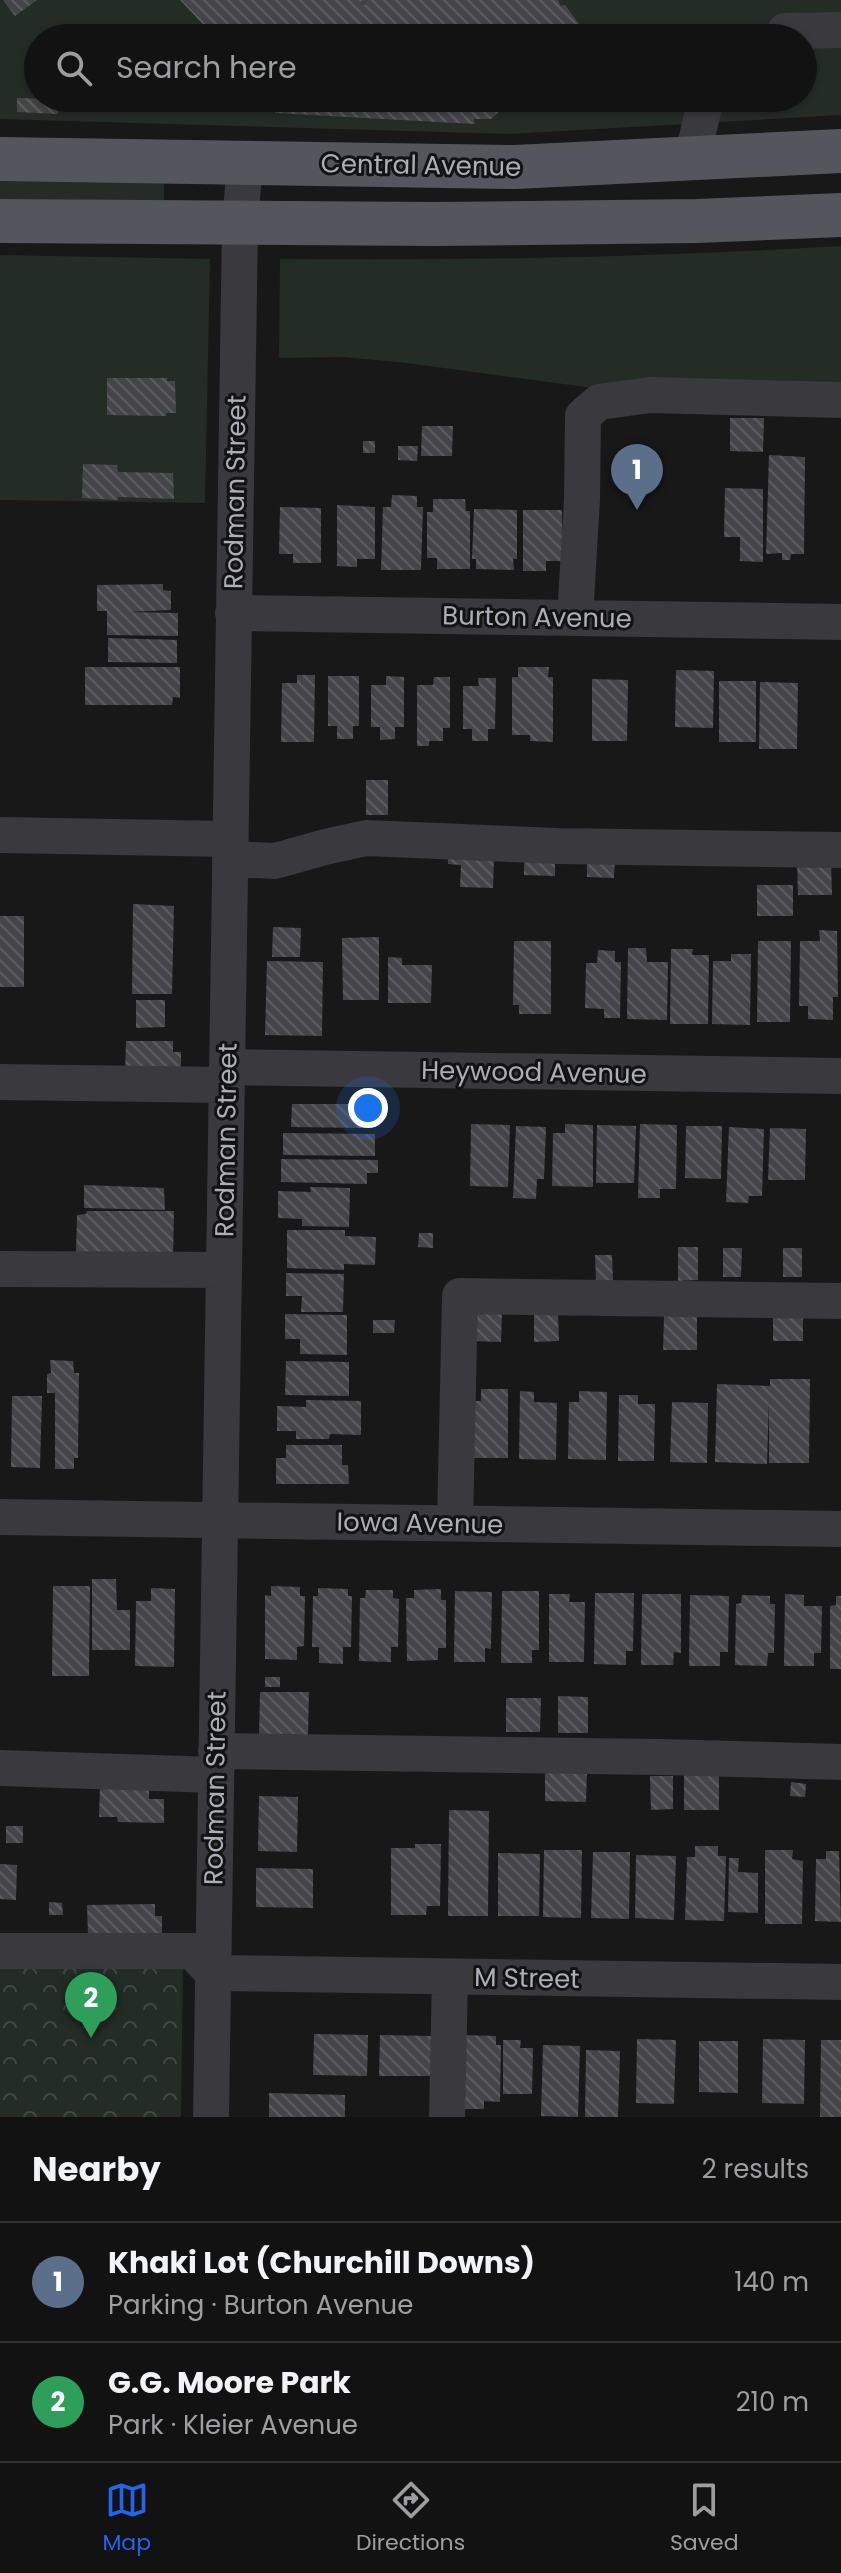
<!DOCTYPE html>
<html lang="en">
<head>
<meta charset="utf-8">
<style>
  body { margin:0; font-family:Poppins,sans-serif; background:#1f2021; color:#f1f3f6 }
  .you { position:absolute; left:368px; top:1108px; width:28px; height:28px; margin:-20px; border:6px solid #fff; border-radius:50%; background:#1a73e8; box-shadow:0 0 0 12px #1a73e833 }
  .badge { display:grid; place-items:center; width:52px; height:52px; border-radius:50%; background:#2563eb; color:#fff; font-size:26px; font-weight:700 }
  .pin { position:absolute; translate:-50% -66px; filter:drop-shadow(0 2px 4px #0008) }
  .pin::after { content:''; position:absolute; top:42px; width:28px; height:24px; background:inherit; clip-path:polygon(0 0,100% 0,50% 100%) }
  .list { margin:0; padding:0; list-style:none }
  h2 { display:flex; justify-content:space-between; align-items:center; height:104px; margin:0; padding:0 32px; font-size:34px }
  h2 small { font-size:26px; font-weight:400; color:#9c9ea0 }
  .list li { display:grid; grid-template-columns:52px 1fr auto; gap:24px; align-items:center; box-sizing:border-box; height:120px; padding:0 32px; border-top:2px solid #313233 }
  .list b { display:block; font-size:30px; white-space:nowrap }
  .list p { margin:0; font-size:26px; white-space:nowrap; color:#9c9ea0 }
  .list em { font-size:26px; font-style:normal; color:#9c9ea0 }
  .icon { flex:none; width:44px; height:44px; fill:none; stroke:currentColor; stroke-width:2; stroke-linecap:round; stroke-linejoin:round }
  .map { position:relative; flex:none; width:841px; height:2117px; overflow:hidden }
  .search { position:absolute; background:#121213; box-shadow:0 2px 6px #0004; left:24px; right:24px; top:24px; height:88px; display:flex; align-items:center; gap:20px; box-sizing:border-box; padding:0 28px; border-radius:44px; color:#9c9ea0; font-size:30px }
  .sheet { height:344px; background:#121213 }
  nav { display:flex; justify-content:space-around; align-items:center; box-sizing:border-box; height:112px; border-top:2px solid #313233; background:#121213; font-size:22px; color:#9c9ea0 }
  nav a { display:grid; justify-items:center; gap:4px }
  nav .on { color:#2563eb }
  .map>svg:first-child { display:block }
</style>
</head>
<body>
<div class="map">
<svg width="841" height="2117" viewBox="0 0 841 2117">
  <defs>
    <pattern id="forest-crowns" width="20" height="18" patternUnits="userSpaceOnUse" patternTransform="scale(2)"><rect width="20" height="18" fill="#242c26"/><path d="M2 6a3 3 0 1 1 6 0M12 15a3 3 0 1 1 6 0" fill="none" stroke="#414843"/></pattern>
    <pattern id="building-back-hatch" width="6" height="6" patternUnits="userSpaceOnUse" patternTransform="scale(2)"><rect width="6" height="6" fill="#454549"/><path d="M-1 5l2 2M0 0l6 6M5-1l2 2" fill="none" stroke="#5d5d61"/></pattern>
  </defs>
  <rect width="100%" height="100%" fill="#181819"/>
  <path fill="#242c26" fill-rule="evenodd" d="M0,0H841V115L509,134L0,119ZM38,38H803V98H38Z
    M0,180L164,182V201L0,199Z
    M841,246V394L600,389L407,363L343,357L279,358L280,259C467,261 654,257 841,246Z
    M0,255L210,259L205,503L0,500Z"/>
  <path fill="url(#forest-crowns)" d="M0,1959L183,1960L181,2117H0Z"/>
  <path fill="url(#building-back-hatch)" d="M3,0H37L15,16Z
    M180,0H558L561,6L565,5L582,28L570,38H216Z
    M17,98L58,99V114L17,112Z
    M275,98H515L491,119H474V124L275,113Z
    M107,378H167V381H175L176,413H166V416L107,415Z
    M730,418H764L763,452L730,451Z
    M422,426H453L452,456H421Z
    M363,441H375V453H363Z
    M398,446H418L417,461L398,460Z
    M769,455L805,457L804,554H791L790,560H782V553L766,554Z
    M83,464L117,465L118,472L173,473L174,499L118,497V500L82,498Z
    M725,488L763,489V562L740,561V537H724Z
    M392,495L417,496V507H423L421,570H381L383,507H391Z
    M433,499H465L466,511H470V569H437V558H427V512H433Z
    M337,505L375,507V559H357V567L337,566Z
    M280,507L321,508V563H293V554H279Z
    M474,509L517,510V559H513L514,570L476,569V559H472Z
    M523,510H562V561H546V571H523Z
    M163,584V590L171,591V610L129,612L178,613V636L107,635V611H97V585Z
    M108,638L177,640V663L108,662Z
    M85,667H180V698L173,697L172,705H85Z
    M518,667H549L548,677H553V742L530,741V735H512V677H518Z
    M676,670L714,671L713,728L675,727Z
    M297,675H315L314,742H281L282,683H297Z
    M328,676H359V726H353V739H337V726H328Z
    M386,676L404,677V727H395V739L380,740V727H371V685H386Z
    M434,677H450V728H443V741H429V746H417V685H433Z
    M478,678H496L495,729H488V741H472V729H463V686H479Z
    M592,679L628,680L627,741H592Z
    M719,681H756V742H719Z
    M760,682L798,683L797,749H759Z
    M366,780H388V815H366Z
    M448,854L494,857L493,888L460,887L461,865L448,864Z
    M524,856H555V876L524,875Z
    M587,856H615L614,878L587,877Z
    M797,860H831L832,895H798Z
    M757,885H793V916H757Z
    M133,904L174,906L172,994H132Z
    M0,916H24V987H0Z
    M273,927L301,928L300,957H272Z
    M819,930L837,931L838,997H833V1020L808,1019V1006H799L800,941H820Z
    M379,937V1000H343L342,938Z
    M514,941H551V1014H519V1005H513Z
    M758,941H791L790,1022H757Z
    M628,948H646L647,962H668L667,1020L627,1019Z
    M671,949H693L692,955H709L708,1024H670Z
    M598,950L615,951V962H621L620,1018H604V1009L585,1008L586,963H597Z
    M731,954H751L750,1025L712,1024L713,961H731Z
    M388,957L402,958V965H432L431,1003H388Z
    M267,961L323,962L322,1036L265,1035Z
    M136,1000H165V1027L136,1028Z
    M126,1041H173V1052H181V1073L125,1074Z
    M292,1104H364L363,1128L291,1127Z
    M471,1124L510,1125L508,1187L470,1186Z
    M565,1124L593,1125V1187L552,1186L553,1133H565Z
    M640,1124L677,1125L676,1189H660V1198H638Z
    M597,1125L636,1126L634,1183H596Z
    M516,1126L546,1127L544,1179H537L536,1199L513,1198Z
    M686,1126H722L721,1179L685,1178Z
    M729,1127L764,1129L762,1196H749L748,1203L726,1202Z
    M770,1128L806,1129L805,1180H768Z
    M283,1133L375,1134V1156L283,1155Z
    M281,1159L378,1160V1173H367V1184L281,1182Z
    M84,1185L164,1188L165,1210L84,1208Z
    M310,1187L350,1188L349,1227L302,1226V1219L278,1218V1191L311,1192Z
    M87,1211H174L173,1258L76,1254L77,1215L86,1214Z
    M287,1230H345V1236L376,1237L375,1265L344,1264V1270L287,1268Z
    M419,1233H433V1248L418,1247Z
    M678,1247H698V1280L678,1281Z
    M723,1248H742L741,1277H723Z
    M783,1248H802V1277H783Z
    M595,1255H612L613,1281H596Z
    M286,1273L344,1274L343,1312H301L302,1296H286Z
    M472,1311L502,1312L501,1342L471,1341Z
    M558,1313L559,1341L534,1342V1314Z
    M773,1313L803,1314V1341H773Z
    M285,1314L347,1315V1355L300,1354V1339H285Z
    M664,1316H697V1350H663Z
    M373,1320H395L394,1333H373Z
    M50,1360L73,1361L74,1373H79L78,1458H74V1469H55V1393H47V1374L51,1373Z
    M286,1361L349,1362V1396L285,1395Z
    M770,1379H810L809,1463H769V1401L767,1464L715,1462L717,1384L770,1386Z
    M481,1389H508V1458H469L470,1401H481Z
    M520,1391L534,1392V1402L557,1403L556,1460L519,1459Z
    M579,1391L607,1392L606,1460L568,1459L569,1402H579Z
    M619,1395H638V1404H655L654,1461H618Z
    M12,1396H42L40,1468L11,1467Z
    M306,1400L361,1401V1435L330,1434L329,1439H296V1431H277V1406L306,1407Z
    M672,1402L708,1403L707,1463L670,1462Z
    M286,1445H342V1465H348L349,1484H276V1458H286Z
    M92,1579H116L117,1610H130V1650H92Z
    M53,1586H90L89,1676H52Z
    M271,1586L300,1587V1596H305L304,1646L297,1647V1660L265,1659V1595L271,1596Z
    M151,1588L175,1589L174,1667L135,1666L136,1601H151Z
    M318,1588L348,1589V1596H352L351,1647H343V1664L319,1663V1647H312L313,1596H318Z
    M441,1589V1600H446V1648H438V1660L407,1661L406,1598H414V1590Z
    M366,1590H393V1598L399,1599L398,1647H391V1662L359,1661L360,1598H365Z
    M455,1591L492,1592L491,1649L485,1648V1662H454Z
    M502,1591H539V1650H532V1663H501Z
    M595,1593H634L633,1651H626V1665L594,1664Z
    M549,1594H570L569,1602H585L584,1662H549Z
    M642,1594H681V1653L674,1652L673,1665H641Z
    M785,1594L804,1595V1606H822L821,1653H814V1666H784Z
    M690,1595L729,1596L728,1652H720V1666H689Z
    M742,1595L770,1596V1604H775L774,1653H768L767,1666L735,1665L736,1604L741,1603Z
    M836,1596H841V1669H830V1606L836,1605Z
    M265,1677H280V1687H265Z
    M260,1692H309L308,1736L259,1735Z
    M558,1696L588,1697V1733H558Z
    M506,1698H541L540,1732H506Z
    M545,1772L587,1773L586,1802L545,1801Z
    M684,1775L719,1776V1810H684Z
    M650,1776H673V1809L651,1810Z
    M791,1782L806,1784L805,1797L790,1796Z
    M100,1786L149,1787V1799H164V1823L118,1822L117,1817H99Z
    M259,1796L298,1797L297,1852L258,1851Z
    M449,1810L489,1811L488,1916H448Z
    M6,1826H23V1843H6Z
    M415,1844H441L440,1906H427L426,1915H391V1848H415Z
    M695,1846H718V1856H726L724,1921L685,1920L687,1857H695Z
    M544,1850H582L581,1918L543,1917Z
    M765,1850H793L792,1859L803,1861L802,1924H765Z
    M826,1851H839L841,1922L815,1921L816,1859H826Z
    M593,1852H630L629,1919L591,1918Z
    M498,1853L540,1854L539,1916H498Z
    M636,1855L676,1856L674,1920L635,1918Z
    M729,1858H739L738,1872L758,1873V1913L728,1912Z
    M0,1864L17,1865L16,1900L0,1899Z
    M256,1868L313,1869V1908L256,1907Z
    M49,1902L62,1903L63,1915H49Z
    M155,1904V1916H162V1940L88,1935L87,1905Z
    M314,2034L368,2035L367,2076L313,2075Z
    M380,2035L433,2036V2076H379Z
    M462,2035L496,2036V2045H501L500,2102L484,2101V2109H457Z
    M637,2039L676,2040L674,2104L636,2103Z
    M763,2039L805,2040L804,2104L762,2103Z
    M503,2040H521L520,2048H533L532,2094H503Z
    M821,2040H841V2117H820Z
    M699,2041H738V2093L699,2092Z
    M543,2045L580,2046L578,2117L541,2116Z
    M586,2050L620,2051L618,2117H585Z
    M269,2093L345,2095V2117H269Z"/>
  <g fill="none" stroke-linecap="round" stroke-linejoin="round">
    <path stroke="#3f4045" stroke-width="5" stroke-dasharray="4 6" stroke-linecap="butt" d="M363,5V0"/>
    <path stroke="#39393e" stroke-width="36" d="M785,31L841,30
      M692,159L706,98
      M233,613L841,622
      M575,618L582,499L583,416L599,402L650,395L841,400
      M0,835L230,839
      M230,859L275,861L325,847L366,838L558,846L841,850
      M227,1067L841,1076
      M0,1082L226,1085
      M0,1269L224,1270
      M0,1517L841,1529
      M455,1523L460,1296L841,1301
      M216,1751L661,1757L841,1762
      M0,1768L216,1775
      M0,1951H192L213,1973L841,1982
      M211,2117L240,223L245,163
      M447,2117L450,1977"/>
    <path stroke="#55565d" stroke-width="44" d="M0,159L515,167L841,151
      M0,221L435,224L697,221L841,215"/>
  </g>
  <g text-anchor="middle" stroke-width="6" stroke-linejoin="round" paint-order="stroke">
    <g font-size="26" fill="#abadb8" stroke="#131314">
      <text transform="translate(421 165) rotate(1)" y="9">Central Avenue</text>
      <text transform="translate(235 492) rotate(-89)" y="9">Rodman Street</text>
      <text transform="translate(537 617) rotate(1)" y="9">Burton Avenue</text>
      <text transform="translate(534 1072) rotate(1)" y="9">Heywood Avenue</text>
      <text transform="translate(226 1140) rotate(-89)" y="9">Rodman Street</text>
      <text transform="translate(420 1523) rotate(1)" y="9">Iowa Avenue</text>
      <text transform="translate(215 1788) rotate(-89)" y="9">Rodman Street</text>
      <text transform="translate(527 1978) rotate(1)" y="9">M Street</text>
    </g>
  </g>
</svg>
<div class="you"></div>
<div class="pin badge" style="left:637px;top:510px;background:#5c6f8a">1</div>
<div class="pin badge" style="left:91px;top:2038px;background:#2e9e5b">2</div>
<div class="search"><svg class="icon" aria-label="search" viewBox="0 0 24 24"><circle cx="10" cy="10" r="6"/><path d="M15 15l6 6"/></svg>Search here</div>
</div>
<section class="sheet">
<h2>Nearby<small>2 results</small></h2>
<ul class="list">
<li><span class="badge" style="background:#5c6f8a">1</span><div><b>Khaki Lot (Churchill Downs)</b><p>Parking · Burton Avenue</p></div><em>140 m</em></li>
<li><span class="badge" style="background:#2e9e5b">2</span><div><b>G.G. Moore Park</b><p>Park · Kleier Avenue</p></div><em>210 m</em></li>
</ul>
</section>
<nav>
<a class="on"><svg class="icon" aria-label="map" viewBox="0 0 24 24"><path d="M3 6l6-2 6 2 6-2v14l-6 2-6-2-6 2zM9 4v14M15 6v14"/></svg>Map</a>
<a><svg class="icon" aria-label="directions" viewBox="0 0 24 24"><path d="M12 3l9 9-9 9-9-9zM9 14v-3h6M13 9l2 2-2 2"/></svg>Directions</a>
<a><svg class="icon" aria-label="saved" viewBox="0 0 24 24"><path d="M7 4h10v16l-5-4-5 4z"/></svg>Saved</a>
</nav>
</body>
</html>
